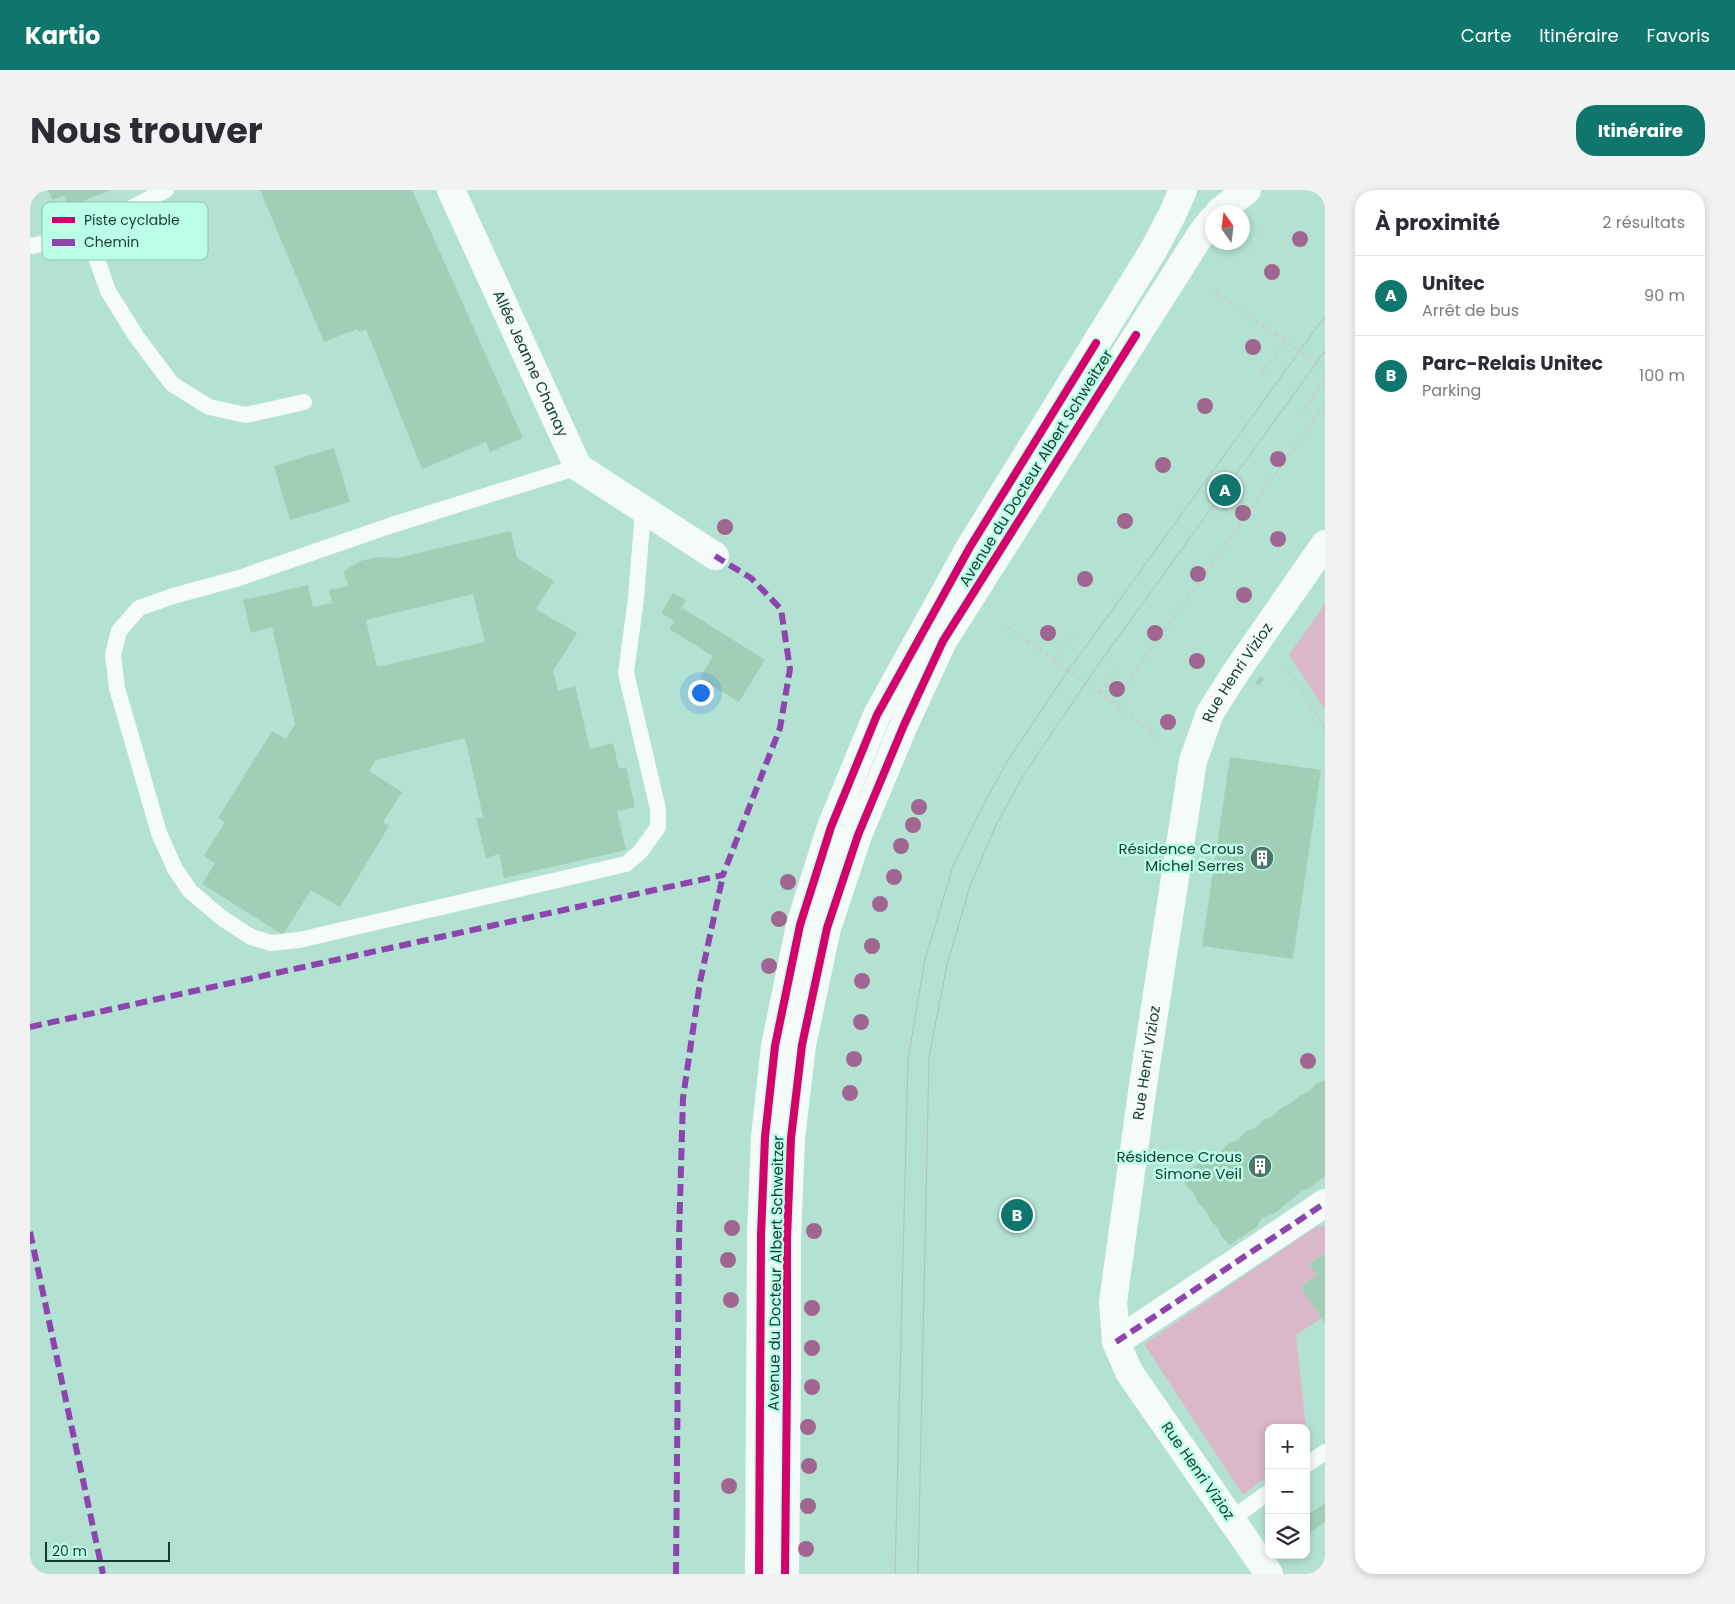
<!DOCTYPE html>
<html lang="fr">
<head>
<meta charset="utf-8">
<style>
  body { margin:0; font-family:Poppins,sans-serif; background:#f2f2f3; color:#2b2b33 }
  .controls { position:absolute; right:15px; bottom:15px; display:grid; overflow:hidden; border-radius:10px; box-shadow:0 2px 8px #0003 }
  .controls button { width:45px; height:45px; display:grid; place-items:center; padding:0; border:0; border-bottom:1px solid #e1e1e2; background:#fff; color:#2b2b33; font:25px sans-serif }
  .compass { position:absolute; left:1175px; top:15px; width:45px; height:45px; border-radius:50%; background:#fff; box-shadow:0 2px 8px #0003; rotate:346deg }
  .scale { position:absolute; left:15px; bottom:12px; width:125px; box-sizing:border-box; padding-left:5px; border:2px solid #163b31; border-top:0; font-size:14px; line-height:18px; white-space:nowrap; color:#163b31; -webkit-text-stroke:4px #bbffe9; paint-order:stroke }
  .you { position:absolute; left:670px; top:502px; width:18px; height:18px; margin:-12px; border:4px solid #fff; border-radius:50%; background:#1a73e8; box-shadow:0 0 0 8px #1a73e833 }
  .badge { display:grid; place-items:center; width:32px; height:32px; border-radius:50%; background:#0f766e; color:#fff; font-size:16px; font-weight:700 }
  .pin { position:absolute; translate:-50% -50%; border:2px solid #fff; box-shadow:0 1px 5px #0006 }
  .list { margin:0; padding:0; list-style:none }
  h2 { display:flex; justify-content:space-between; align-items:center; height:65px; margin:0; padding:0 20px; font-size:21px }
  h2 small { font-size:16px; font-weight:400; color:#7c7c81 }
  .list li { display:grid; grid-template-columns:32px 1fr auto; gap:15px; align-items:center; box-sizing:border-box; height:80px; padding:0 20px; border-top:1px solid #e1e1e2 }
  .list b { display:block; font-size:19px; white-space:nowrap }
  .list p { margin:0; font-size:16px; white-space:nowrap; color:#7c7c81 }
  .list em { font-size:16px; font-style:normal; color:#7c7c81 }
  .icon { flex:none; width:28px; height:28px; fill:none; stroke:currentColor; stroke-width:2; stroke-linecap:round; stroke-linejoin:round }
  .map { position:relative; flex:none; width:1295px; height:1384px; overflow:hidden; border-radius:20px }
  header { display:flex; align-items:center; gap:30px; box-sizing:border-box; height:70px; padding:0 25px; background:#0f766e; color:#fff }
  header strong { font-size:24px }
  nav { display:flex; gap:28px; margin-inline-start:auto; font-size:18px }
  .intro { display:flex; align-items:center; justify-content:space-between; box-sizing:border-box; height:120px; padding:0 30px }
  h1 { margin:0; font-size:35px }
  .button { padding:12px 22px; border-radius:20px; background:#0f766e; color:#fff; font-size:18px; font-weight:700 }
  main { display:flex; gap:30px; padding:0 30px }
  aside { flex:1; background:#fff; border-radius:20px; box-shadow:0 2px 8px #0003 }
  .map>svg:first-child { display:block }
</style>
</head>
<body>
<header>
<strong>Kartio</strong>
<nav><a>Carte</a><a>Itinéraire</a><a>Favoris</a></nav>
</header>
<div class="intro"><h1>Nous trouver</h1><a class="button">Itinéraire</a></div>
<main>
<div class="map">
<svg width="1295" height="1384" viewBox="0 0 1295 1384">
  <rect width="100%" height="100%" fill="#b3e2d3"/>
  <path fill="#dab7c9" d="M1295,414V520L1259,465Z
    M1295,1036V1063L1279,1074L1287,1085L1270,1097L1292,1128L1266,1145L1276,1238H1239V1285L1213,1305L1114,1154L1286,1037Z"/>
  <path fill="#a2ceb8" fill-rule="evenodd" d="M18,0H81L38,17L34,6L22,10Z
    M230,0H382L493,248L460,262L456,252L392,279L336,139L329,142L327,139L294,152Z
    M304,258L320,312L260,330L244,276Z
    M481,341L487,368L524,391L506,419L547,443L523,481L528,501L545,496L560,559L583,553L589,579L596,577L605,617L587,621L596,660L474,688L469,664L456,668L446,628L453,627L435,548L346,570L339,581L372,602L353,632L359,636L310,717L281,700L253,745L172,694L185,673L174,666L195,632L188,628L242,541L256,549L265,534L242,437L221,443L213,410L278,395L283,417L302,413L299,400L318,396L314,381L330,371L349,367L367,368ZM443,404L455,452L347,477L336,430Z
    M643,403L656,410L648,423L652,418L735,470L709,512L670,488L683,466L639,439L644,431L631,423Z
    M1230,486L1234,489L1229,496L1225,493Z
    M1200,567L1291,580L1263,769L1172,756Z
    M1295,890V987L1288,991L1280,998L1272,1001L1245,1023L1234,1028L1233,1026L1228,1034L1229,1035L1200,1055L1192,1047L1187,1037L1180,1030L1176,1021L1168,1013L1164,1003L1157,997L1152,985L1181,965L1182,966L1190,964L1189,963L1198,954L1208,950L1215,942L1226,938L1233,930L1243,926L1251,918L1261,913L1269,906L1279,901L1286,894Z
    M1295,1063V1133L1270,1097L1287,1085L1279,1074Z
    M1295,1313V1332L1276,1345V1326Z"/>
  <g fill="none" stroke-linecap="round" stroke-linejoin="round">
    <path stroke="#c2d2cd" stroke-width="3" stroke-dasharray="4 4" stroke-linecap="butt" d="M1179,98L1295,179
      M1231,186L1255,151
      M1273,220L1295,191
      M977,436L1132,549
      M1023,470L1044,442
      M1254,475L1295,538
      M1070,504L1090,476
      M1083,513L1295,215"/>
    <path stroke="#f4fbf8" stroke-width="16" d="M57,41L78,101L106,146L142,194L179,217L216,225L274,212
      M0,55L3,56L57,41L136,0
      M548,277L362,335L209,388L143,406L109,418L89,441L83,465L87,498L129,643L145,679L160,701L192,728L221,747L241,753L269,750L596,674L610,662L628,637V619L596,483L606,408L613,321
      M1276,1275L1295,1262
      M1201,1329L1239,1302"/>
    <g stroke="#f4fbf8" stroke-width="28">
      <path id="s1" d="M421,0L548,277L685,366"/>
      <path d="M1086,1152L1295,1013"/>
      <path id="s2" d="M1239,1384L1099,1182L1086,1152L1083,1112L1113,895L1163,571L1180,523L1206,482L1295,354"/>
    </g>
    <path stroke="#f4fbf8" stroke-width="28" d="M1189,22L1217,0
      M729,1384L731,1045L735,947L745,856L770,735L801,637L847,525L940,357L1123,61L1142,25L1153,0
      M755,1384L757,1186V1048L761,948L772,855L797,738L828,645L874,535L913,451L1173,41L1182,30"/>
    <path stroke="#b3bfbb" stroke-width="1" d="M865,1384L878,869L895,770L923,676L949,623L978,570L1038,481L1295,126
      M888,1384L899,867L917,775L940,696L965,637L993,586L1063,482L1295,161"/>
    <path stroke="#8e44ad" stroke-width="6" stroke-dasharray="12 6" stroke-linecap="butt" d="M0,837L693,685L750,538L760,479L751,419L721,388L685,366
      M0,1042L73,1384
      M1086,1152L1295,1013
      M646,1384L649,1047L653,908L670,792L693,685"/>
    <g stroke="#bbffe9" stroke-width="11">
      <path id="cycleway" d="M729,1384L731,1045L735,947L745,856L770,735L801,637L847,525L940,357L1066,153
        M755,1384L757,1186V1048L761,948L772,855L797,738L828,645L874,535L913,451L1106,145"/>
    </g>
    <use href="#cycleway" stroke="#d6006c" stroke-width="8"/>
  </g>
  <g fill="#a16690">
    <circle cx="1270" cy="49" r="8"/>
    <circle cx="1242" cy="82" r="8"/>
    <circle cx="1223" cy="157" r="8"/>
    <circle cx="1175" cy="216" r="8"/>
    <circle cx="1248" cy="269" r="8"/>
    <circle cx="1133" cy="275" r="8"/>
    <circle cx="1213" cy="323" r="8"/>
    <circle cx="1095" cy="331" r="8"/>
    <circle cx="695" cy="337" r="8"/>
    <circle cx="1248" cy="349" r="8"/>
    <circle cx="1168" cy="384" r="8"/>
    <circle cx="1055" cy="389" r="8"/>
    <circle cx="1214" cy="405" r="8"/>
    <circle cx="1018" cy="443" r="8"/>
    <circle cx="1125" cy="443" r="8"/>
    <circle cx="1167" cy="471" r="8"/>
    <circle cx="1087" cy="499" r="8"/>
    <circle cx="1138" cy="532" r="8"/>
    <circle cx="889" cy="617" r="8"/>
    <circle cx="883" cy="635" r="8"/>
    <circle cx="871" cy="656" r="8"/>
    <circle cx="864" cy="687" r="8"/>
    <circle cx="758" cy="692" r="8"/>
    <circle cx="850" cy="714" r="8"/>
    <circle cx="749" cy="729" r="8"/>
    <circle cx="842" cy="756" r="8"/>
    <circle cx="739" cy="776" r="8"/>
    <circle cx="832" cy="791" r="8"/>
    <circle cx="831" cy="832" r="8"/>
    <circle cx="824" cy="869" r="8"/>
    <circle cx="1278" cy="871" r="8"/>
    <circle cx="820" cy="903" r="8"/>
    <circle cx="702" cy="1038" r="8"/>
    <circle cx="784" cy="1041" r="8"/>
    <circle cx="698" cy="1070" r="8"/>
    <circle cx="701" cy="1110" r="8"/>
    <circle cx="782" cy="1118" r="8"/>
    <circle cx="782" cy="1158" r="8"/>
    <circle cx="782" cy="1197" r="8"/>
    <circle cx="778" cy="1237" r="8"/>
    <circle cx="779" cy="1276" r="8"/>
    <circle cx="699" cy="1296" r="8"/>
    <circle cx="778" cy="1316" r="8"/>
    <circle cx="776" cy="1359" r="8"/>
  </g>
  <defs>
    <g id="building-disc" transform="scale(1.25)"><circle r="9.5" fill="#4d756a" stroke="#bbffe9"/><path d="M-4-6H4V6H1V3H-1V6H-4ZM-2.5-4.3h1.7v1.8h-1.7ZM.8-4.3h1.7v1.8H.8ZM-2.5-1h1.7V.8h-1.7ZM.8-1h1.7V.8H.8Z" fill="#fff"/></g>
  </defs>
  <g fill-rule="evenodd">
    <use href="#building-disc" x="1232" y="668"/>
    <use href="#building-disc" x="1230" y="976"/>
  </g>
  <g text-anchor="middle" stroke-width="5" stroke-linejoin="round" paint-order="stroke">
    <g font-size="15" fill="#163b31" stroke="#bbffe9">
      <text dy="5" stroke="none"><textPath href="#s1" startOffset="191">Allée Jeanne Chanay</textPath></text>
      <text transform="translate(1006 278) rotate(-58)" y="5">Avenue du Docteur Albert Schweitzer</text>
      <text dy="5" stroke="none"><textPath href="#s2" startOffset="965">Rue Henri Vizioz</textPath></text>
      <text dy="5" stroke="none"><textPath href="#s2" startOffset="560">Rue Henri Vizioz</textPath></text>
      <text transform="translate(746 1083) rotate(-89)" y="5">Avenue du Docteur Albert Schweitzer</text>
      <text transform="translate(1168 1281) rotate(55)" y="5">Rue Henri Vizioz</text>
    </g>
    <g font-size="15" fill="#163b31" stroke="#bbffe9" text-anchor="end">
      <text x="1214" y="664">Résidence Crous<tspan x="1214" dy="17">Michel Serres</tspan></text>
      <text x="1212" y="972">Résidence Crous<tspan x="1212" dy="17">Simone Veil</tspan></text>
    </g>
  </g>
  <rect x="12" y="12" width="166" height="58" rx="8" fill="#bbffe9" stroke="#8ac4b2" stroke-width="1"/>
  <rect x="22" y="27" width="23" height="6" fill="#d6006c"/>
  <rect x="22" y="49" width="23" height="7" fill="#8e44ad"/>
  <g font-size="14" fill="#163b31">
    <text x="54" y="35">Piste cyclable</text>
    <text x="54" y="57">Chemin</text>
  </g>
</svg>
<div class="controls">
<button>+</button>
<button>−</button>
<button><svg class="icon" aria-label="layers" viewBox="0 0 24 24"><path d="M12 4l9 5-9 5-9-5zM3 14l9 5 9-5"/></svg></button>
</div>
<svg class="compass" viewBox="-18 -18 36 36"><path d="M0-13l5 13h-10z" fill="#e53935"/><path d="M0 13l5-13h-10z" fill="#7c7c81"/></svg>
<div class="scale">20 m</div>
<div class="you"></div>
<div class="pin badge" style="left:1195px;top:300px">A</div>
<div class="pin badge" style="left:987px;top:1025px">B</div>
</div>
<aside>
<h2>À proximité<small>2 résultats</small></h2>
<ul class="list">
<li><span class="badge">A</span><div><b>Unitec</b><p>Arrêt de bus</p></div><em>90 m</em></li>
<li><span class="badge">B</span><div><b>Parc-Relais Unitec</b><p>Parking</p></div><em>100 m</em></li>
</ul>
</aside>
</main>
</body>
</html>
